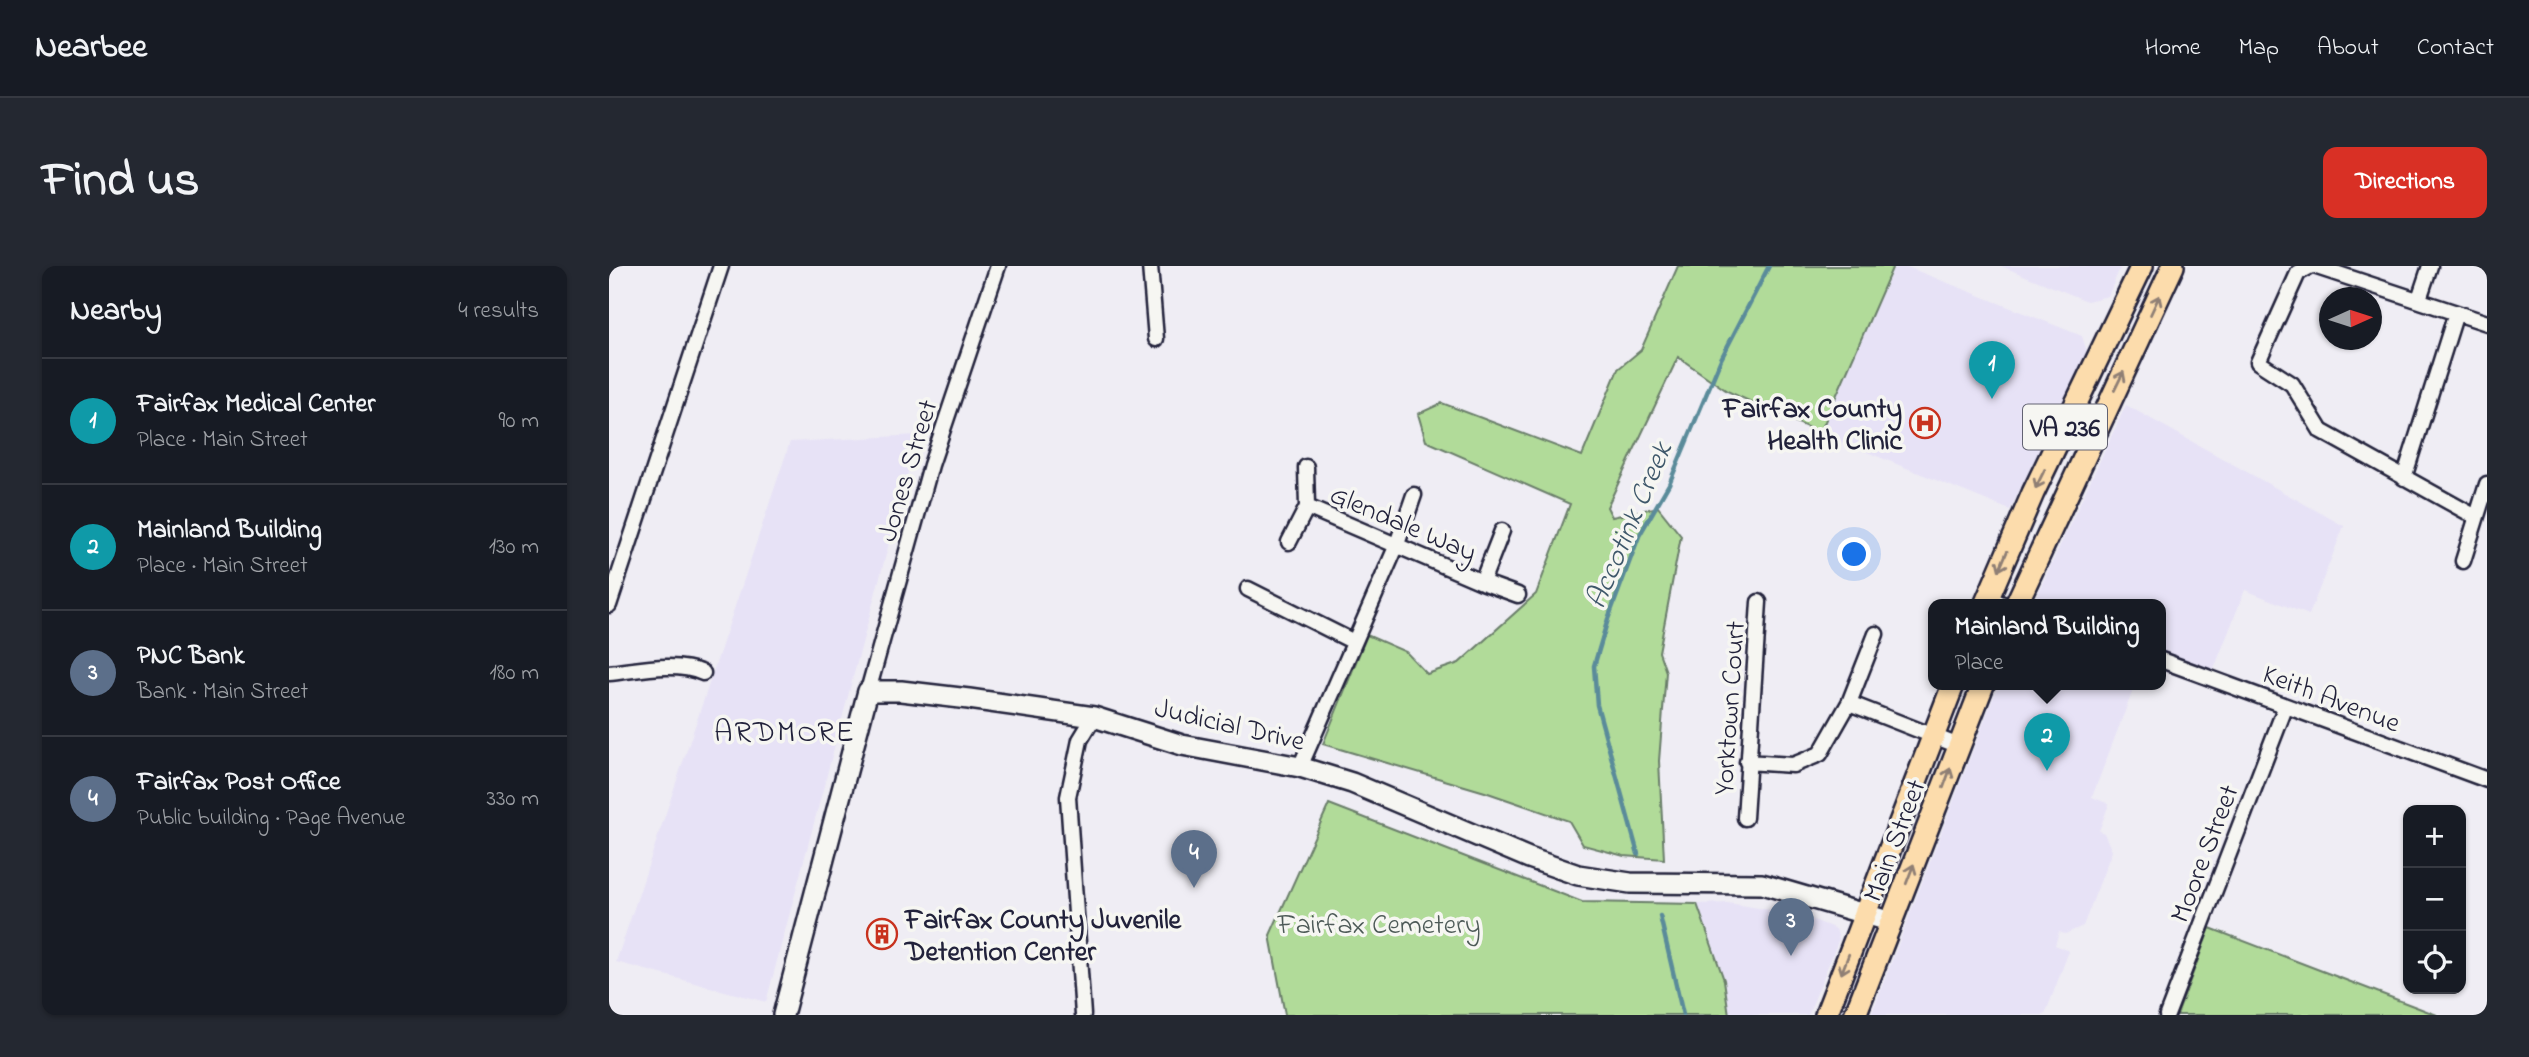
<!DOCTYPE html>
<html lang="en">
<head>
<meta charset="utf-8">
<style>
  body { margin:0; font-family:"Indie Flower",sans-serif; background:#242831; color:#f1f3f6 }
  .controls { position:absolute; right:21px; bottom:21px; display:grid; overflow:hidden; border-radius:14px; box-shadow:0 2px 5px #0004 }
  .controls button { width:63px; height:63px; display:grid; place-items:center; padding:0; border:0; border-bottom:2px solid #363941; background:#171b24; color:#f1f3f6; font:35px sans-serif }
  .compass { position:absolute; left:1710px; top:21px; width:63px; height:63px; border-radius:50%; background:#171b24; box-shadow:0 2px 5px #0004; rotate:87deg }
  .you { position:absolute; left:1246px; top:289px; width:24px; height:24px; margin:-18px; border:5px solid #fff; border-radius:50%; background:#1a73e8; box-shadow:0 0 0 10px #1a73e833 }
  .badge { display:grid; place-items:center; width:46px; height:46px; border-radius:50%; background:#d93025; color:#fff; font-size:23px; font-weight:700 }
  .pin { position:absolute; translate:-50% -58px; filter:drop-shadow(0 2px 4px #0008) }
  .pin::after { content:''; position:absolute; top:37px; width:24px; height:21px; background:inherit; clip-path:polygon(0 0,100% 0,50% 100%) }
  .popup { position:absolute; left:1319px; top:333px; width:238px; height:91px; box-sizing:border-box; display:grid; place-content:center; border-radius:14px; background:#171b24; filter:drop-shadow(0 2px 5px #0005); font-size:23px; white-space:nowrap; color:#9ea1a6 }
  .popup b { font-size:26px; color:#f1f3f6 }
  .popup::after { content:''; position:absolute; left:50%; top:100%; margin-left:-14px; border:14px solid transparent; border-top-color:#171b24 }
  .list { margin:0; padding:0; list-style:none }
  h2 { display:flex; justify-content:space-between; align-items:center; height:91px; margin:0; padding:0 28px; font-size:30px }
  h2 small { font-size:23px; font-weight:400; color:#9ea1a6 }
  .list li { display:grid; grid-template-columns:46px 1fr auto; gap:21px; align-items:center; box-sizing:border-box; height:126px; padding:0 28px; border-top:2px solid #363941 }
  .list b { display:block; font-size:26px; white-space:nowrap }
  .list p { margin:0; font-size:23px; white-space:nowrap; color:#9ea1a6 }
  .list em { font-size:23px; font-style:normal; color:#9ea1a6 }
  .icon { flex:none; width:38px; height:38px; fill:none; stroke:currentColor; stroke-width:2; stroke-linecap:round; stroke-linejoin:round }
  .map { position:relative; flex:none; width:1878px; height:749px; overflow:hidden; border-radius:14px }
  header { display:flex; align-items:center; gap:42px; box-sizing:border-box; height:98px; padding:0 35px; background:#171b24; border-bottom:2px solid #363941 }
  header strong { font-size:33px }
  nav { display:flex; gap:38px; margin-inline-start:auto; font-size:24px }
  .intro { display:flex; align-items:center; justify-content:space-between; box-sizing:border-box; height:168px; padding:0 42px }
  h1 { margin:0; font-size:49px }
  .button { padding:18px 32px; border-radius:14px; background:#d93025; color:#fff; font-size:24px; font-weight:700 }
  main { display:flex; gap:42px; padding:0 42px }
  aside { flex:1; background:#171b24; border-radius:14px; box-shadow:0 2px 5px #0004 }
  .map>svg:first-child { display:block }
</style>
</head>
<body>
<header>
<strong>Nearbee</strong>
<nav><a>Home</a><a>Map</a><a>About</a><a>Contact</a></nav>
</header>
<div class="intro"><h1>Find us</h1><a class="button">Directions</a></div>
<main>
<aside>
<h2>Nearby<small>4 results</small></h2>
<ul class="list">
<li><span class="badge" style="background:#0f9aa8">1</span><div><b>Fairfax Medical Center</b><p>Place · Main Street</p></div><em>90 m</em></li>
<li><span class="badge" style="background:#0f9aa8">2</span><div><b>Mainland Building</b><p>Place · Main Street</p></div><em>130 m</em></li>
<li><span class="badge" style="background:#5c6f8a">3</span><div><b>PNC Bank</b><p>Bank · Main Street</p></div><em>180 m</em></li>
<li><span class="badge" style="background:#5c6f8a">4</span><div><b>Fairfax Post Office</b><p>Public building · Page Avenue</p></div><em>330 m</em></li>
</ul>
</aside>
<div class="map">
<svg width="1878" height="749" viewBox="0 0 1878 749">
  <rect width="100%" height="100%" fill="#efedf4"/>
  <filter id="ink" filterUnits="userSpaceOnUse"><feTurbulence type="fractalNoise" baseFrequency=".0143" numOctaves="2"/><feDisplacementMap in="SourceGraphic" scale="14" xChannelSelector="R" yChannelSelector="G"/><feConvolveMatrix kernelMatrix="1 2 1 2 8 2 1 2 1" color-interpolation-filters="sRGB"/></filter>
  <g filter="url(#ink)">
    <path fill="#e7e2f6" d="M1284,0H1296L1473,70L1478,86L1401,244L1211,167Z
      M1392,0H1512L1499,30L1478,35Z
      M1517,139L1735,260L1700,349L1636,324L1603,408L1552,389V339H1423Z
      M309,169L157,736L7,696L181,176Z
      M1389,419H1526L1483,531L1500,538L1490,565L1495,567L1503,585L1474,660L1456,668L1450,666L1446,679L1460,685L1436,749H1262Z
      M1119,637L1192,649L1227,663L1230,673L1199,749H1120L1115,714L1088,638Z"/>
    <path fill="#b1db99" stroke="#6a7e6a" stroke-width="2" d="M1069,0H1284L1211,167L1118,125L1069,91L998,241L1003,251L1049,241L1072,270L1050,386L1057,406L1050,495L1055,593L1015,590L974,579L960,555L876,526L714,478L758,369L797,386L818,408L850,397L927,328L961,238L817,175L809,148L833,137L973,190L1009,103L1032,84Z
      M720,538L973,636L1088,638L1115,714L1120,749H676L661,669Z
      M1601,662L1828,749H1568Z"/>
    <g fill="none" stroke-linecap="round" stroke-linejoin="round">
      <path stroke="#5a8b9a" stroke-width="4.5" d="M1029,588L988,439L985,400L999,353L1030,270L1060,218L1112,93L1160,0
        M1051,650L1074,749"/>
      <g stroke="#22223b" stroke-width="19">
        <path id="street" d="M541,0L547,73
          M1702,0L1689,7L1649,96L1683,118L1712,165L1867,251
          M1705,0L1878,57
          M1810,33L1821,0
          M697,201L698,241L873,316L893,265
          M1795,212L1847,47
          M680,276L698,241
          M1854,295L1878,218
          M873,316L909,329
          M639,323L745,376
          M1379,332L1396,339
          M0,339L112,0
          M1552,394L1878,514
          M0,407C29,404 67,395 94,407
          M259,425L322,199L389,0
          M1240,437L1350,480
          M1138,496L1184,499L1211,488L1240,437L1267,368
          M691,501L787,281L805,229
          M1136,552L1150,336
          M474,749L459,531L471,474L485,451
          M1558,749L1676,442"/>
      </g>
      <g stroke="#22223b" stroke-width="24">
        <path id="secondary" d="M174,749L259,425H292L360,433L485,451L573,479L691,501L743,517L920,592L969,609L1021,617L1153,618L1283,656"/>
      </g>
      <g stroke="#22223b" stroke-width="26">
        <path id="primary" d="M1376,339L1424,227L1533,0
          M1407,339L1564,0
          M1217,749L1344,419
          M1246,749L1374,419"/>
      </g>
      <use href="#street" stroke="#f6f6f2" stroke-width="14"/>
      <use href="#secondary" stroke="#f6f6f2" stroke-width="19"/>
      <use href="#primary" stroke="#fcdcac" stroke-width="21"/>
    </g>
    <defs><path id="oneway-shaft" d="M-6 0H5M1.5-3L5.5 0L1.5 3" fill="none" stroke-width="1.6" stroke-linecap="round" stroke-linejoin="round" transform="scale(1.75)"/></defs>
    <g stroke="#8f7f74">
      <use href="#oneway-shaft" transform="translate(1546 39) rotate(-65)"/>
      <use href="#oneway-shaft" transform="translate(1510 115) rotate(-64)"/>
      <use href="#oneway-shaft" transform="translate(1431 213) rotate(116)"/>
      <use href="#oneway-shaft" transform="translate(1394 295) rotate(113)"/>
      <use href="#oneway-shaft" transform="translate(1338 512) rotate(-70)"/>
      <use href="#oneway-shaft" transform="translate(1301 608) rotate(-69)"/>
      <use href="#oneway-shaft" transform="translate(1236 698) rotate(111)"/>
    </g>
  </g>
  <defs>
    <g id="hospital-ring" transform="scale(1.575)"><circle r="9.5" fill="#f6f6f2" stroke="#c8321e" stroke-width="1.5"/><path d="M-5-5h3v3.5h4V-5h3V5h-3V1.5h-4V5h-3Z" fill="#c8321e"/></g>
    <g id="building-ring" transform="scale(1.575)"><circle r="9.5" fill="#f6f6f2" stroke="#c8321e" stroke-width="1.5"/><path d="M-4-6H4V6H1V3H-1V6H-4ZM-2.5-4.3h1.7v1.8h-1.7ZM.8-4.3h1.7v1.8H.8ZM-2.5-1h1.7V.8h-1.7ZM.8-1h1.7V.8H.8Z" fill="#c8321e"/></g>
  </defs>
  <g fill-rule="evenodd">
    <use href="#hospital-ring" x="1316" y="157"/>
    <use href="#building-ring" x="273" y="668"/>
  </g>
  <g text-anchor="middle" stroke-width="7" stroke-linejoin="round" paint-order="stroke">
    <rect fill="#f6f6f2" stroke="#626272" stroke-width="2" x="1414" y="138.5" width="84" height="45" rx="5"/>
    <g font-size="26" font-weight="bold" fill="#22223b">
      <text x="1456" y="170">VA 236</text>
    </g>
    <g font-size="28" font-weight="bold" fill="#22223b" stroke="#f6f6f2" text-anchor="end">
      <text x="1293" y="151">Fairfax County<tspan x="1293" dy="32">Health Clinic</tspan></text>
      <text x="296" y="662" text-anchor="start">Fairfax County Juvenile<tspan x="296" dy="32">Detention Center</tspan></text>
    </g>
    <g font-size="28" fill="#22223b" stroke="#f6f6f2">
      <text transform="translate(297 204) rotate(-73)" y="10">Jones Street</text>
      <text transform="translate(795 256) rotate(23)" y="10">Glendale Way</text>
      <text transform="translate(1723 431) rotate(21)" y="10">Keith Avenue</text>
      <text transform="translate(1119 442) rotate(-86)" y="10">Yorktown Court</text>
      <text transform="translate(621 457) rotate(13)" y="10">Judicial Drive</text>
      <text transform="translate(1284 574) rotate(-69)" y="10">Main Street</text>
      <text transform="translate(1594 587) rotate(-69)" y="10">Moore Street</text>
    </g>
    <g font-size="28" fill="#4d5a57" stroke="#f6f6f2">
      <text x="770" y="667">Fairfax Cemetery</text>
    </g>
    <g font-size="30" font-style="italic" fill="#3e576a" stroke="#f6f6f2">
      <text transform="translate(1019 259) rotate(-67)" y="10">Accotink Creek</text>
    </g>
    <g font-size="30" letter-spacing="2" fill="#22223b" stroke="#f6f6f2">
      <text x="176" y="475">ARDMORE</text>
    </g>
  </g>
</svg>
<div class="controls">
<button>+</button>
<button>−</button>
<button><svg class="icon" aria-label="locate" viewBox="0 0 24 24"><circle cx="12" cy="12" r="6"/><path d="M12 2v4M12 18v4M2 12h4M18 12h4"/></svg></button>
</div>
<svg class="compass" viewBox="-18 -18 36 36"><path d="M0-13l5 13h-10z" fill="#e53935"/><path d="M0 13l5-13h-10z" fill="#9ea1a6"/></svg>
<div class="you"></div>
<div class="pin badge" style="left:1383px;top:133px;background:#0f9aa8">1</div>
<div class="pin badge" style="left:1438px;top:505px;background:#0f9aa8">2</div>
<div class="popup"><b>Mainland Building</b>Place</div>
<div class="pin badge" style="left:1182px;top:690px;background:#5c6f8a">3</div>
<div class="pin badge" style="left:585px;top:622px;background:#5c6f8a">4</div>
</div>
</main>
</body>
</html>
